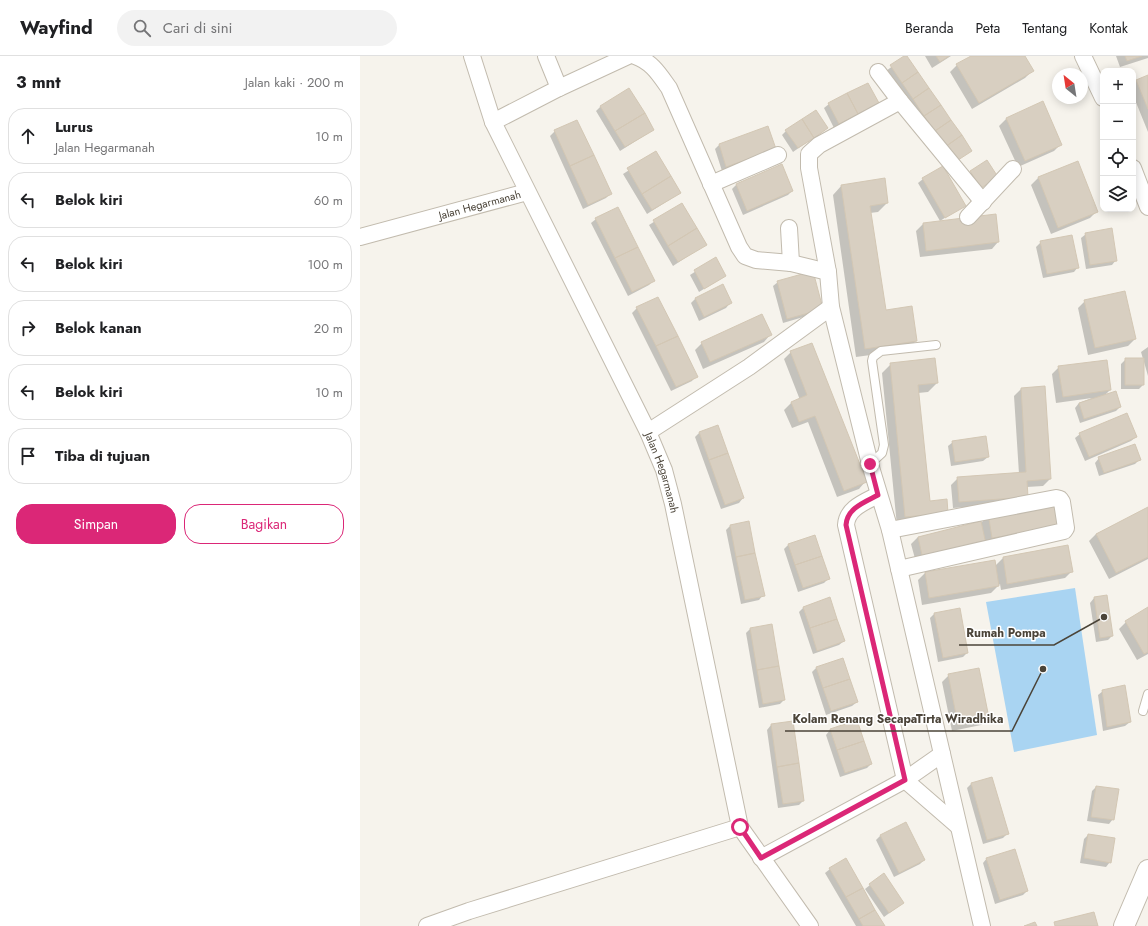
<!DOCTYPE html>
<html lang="id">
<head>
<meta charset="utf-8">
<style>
  body { margin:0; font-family:Jost,sans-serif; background:#f2f2f2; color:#202124 }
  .controls { position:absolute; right:12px; top:12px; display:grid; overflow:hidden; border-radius:8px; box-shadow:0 2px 10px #0003 }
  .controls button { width:36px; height:36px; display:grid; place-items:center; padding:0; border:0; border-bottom:1px solid #e0e0e0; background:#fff; color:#202124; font:20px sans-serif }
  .compass { position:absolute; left:692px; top:12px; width:36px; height:36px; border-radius:50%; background:#fff; box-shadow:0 2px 10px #0003; rotate:330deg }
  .stop { position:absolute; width:12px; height:12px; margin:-9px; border:3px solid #db2777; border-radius:50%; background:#fff }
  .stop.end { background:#db2777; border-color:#fff; box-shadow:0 1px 4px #0008 }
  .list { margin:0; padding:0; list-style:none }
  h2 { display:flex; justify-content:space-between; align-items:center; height:52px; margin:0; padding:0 16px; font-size:17px }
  h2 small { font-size:13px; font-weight:400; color:#757577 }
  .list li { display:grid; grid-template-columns:26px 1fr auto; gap:12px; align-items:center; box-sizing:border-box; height:56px; margin:0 8px 8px; padding:0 8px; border:1px solid #e0e0e0; border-radius:16px }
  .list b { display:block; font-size:15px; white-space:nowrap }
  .list p { margin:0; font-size:13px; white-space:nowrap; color:#757577 }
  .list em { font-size:13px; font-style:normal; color:#757577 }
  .actions { display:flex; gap:8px; padding:12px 16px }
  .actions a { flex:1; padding:9px 0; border:1px solid #db2777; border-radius:16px; text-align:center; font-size:14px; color:#db2777 }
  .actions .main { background:#db2777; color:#fff }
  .icon { flex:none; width:22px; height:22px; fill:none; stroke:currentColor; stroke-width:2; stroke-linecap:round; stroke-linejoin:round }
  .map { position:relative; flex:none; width:788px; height:870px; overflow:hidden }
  header { display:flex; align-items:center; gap:24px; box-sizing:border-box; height:56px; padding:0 20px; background:#fff; border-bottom:1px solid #e0e0e0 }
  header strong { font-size:19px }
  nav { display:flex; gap:22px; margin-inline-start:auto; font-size:14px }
  .search { width:280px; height:36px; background:#f2f2f2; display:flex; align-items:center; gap:10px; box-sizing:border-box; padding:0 14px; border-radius:22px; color:#757577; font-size:15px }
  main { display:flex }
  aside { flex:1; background:#fff }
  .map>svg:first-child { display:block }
</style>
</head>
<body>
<header>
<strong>Wayfind</strong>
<div class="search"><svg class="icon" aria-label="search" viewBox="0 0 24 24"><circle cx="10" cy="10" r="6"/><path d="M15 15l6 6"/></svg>Cari di sini</div>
<nav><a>Beranda</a><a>Peta</a><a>Tentang</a><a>Kontak</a></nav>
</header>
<main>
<aside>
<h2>3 mnt<small>Jalan kaki · 200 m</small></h2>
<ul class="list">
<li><svg class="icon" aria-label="ahead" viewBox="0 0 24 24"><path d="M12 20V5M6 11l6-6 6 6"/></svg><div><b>Lurus</b><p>Jalan Hegarmanah</p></div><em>10 m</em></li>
<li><svg class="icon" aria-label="left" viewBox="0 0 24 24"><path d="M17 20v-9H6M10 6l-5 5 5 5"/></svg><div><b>Belok kiri</b></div><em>60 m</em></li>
<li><svg class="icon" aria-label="left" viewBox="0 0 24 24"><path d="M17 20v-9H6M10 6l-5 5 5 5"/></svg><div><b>Belok kiri</b></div><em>100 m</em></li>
<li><svg class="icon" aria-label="right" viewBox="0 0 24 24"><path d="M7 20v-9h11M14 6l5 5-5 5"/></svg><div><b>Belok kanan</b></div><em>20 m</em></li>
<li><svg class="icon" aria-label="left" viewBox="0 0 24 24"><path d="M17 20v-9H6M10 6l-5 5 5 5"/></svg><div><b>Belok kiri</b></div><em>10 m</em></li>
<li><svg class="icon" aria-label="arrive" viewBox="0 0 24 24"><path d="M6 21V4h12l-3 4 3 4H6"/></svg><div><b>Tiba di tujuan</b></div></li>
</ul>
<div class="actions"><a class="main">Simpan</a><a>Bagikan</a></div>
</aside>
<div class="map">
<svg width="788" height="870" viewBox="0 0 788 870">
  <rect width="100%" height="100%" fill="#f6f3ec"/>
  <path fill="#a9d4f2" d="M715,532L737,679L654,696L626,546Z"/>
  <path fill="#0003" d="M546,0L593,107L526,15Z
    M565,0H591L572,12Z
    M613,0H664L672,15L665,22L612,53L590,16L597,9Z
    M756,0H788V2L760,11Z
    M788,20V76L773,39V28L777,24Z
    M518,47L513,52L474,72L464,52L469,48Z
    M682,47L701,88L694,95L658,111L639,70L646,63Z
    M241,50L293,74L260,95L236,55Z
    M407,72L415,93L362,115L355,93L359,89Z
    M467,72L433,96L422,79L426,75Z
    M195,75L250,138L246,142L223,153L190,80Z
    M296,97L320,137L287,158L263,118Z
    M626,105L616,135L606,120Z
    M717,106L737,155L730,162L691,178L671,129L678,122Z
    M421,109L432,135L428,139L383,159L372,133L376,129Z
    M563,123L605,149L580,165L558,127Z
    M482,129L527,147L518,156L510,157L525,255L556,285L547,294L496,301L473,139Z
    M322,148L346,188L313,210L289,169Z
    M236,163L293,225L289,229L268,240L231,167Z
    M563,168L638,186L632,193L560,201L556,175Z
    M726,178L756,204L752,209L726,213L721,182Z
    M681,186L718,211L714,216L683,222L676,191Z
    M355,203L365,220L339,236L330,219Z
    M418,226L457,257L423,267L413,230Z
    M335,243L370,247L366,252L339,265L331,247Z
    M725,245L775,283L768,290L728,299L718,252Z
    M277,252L336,320L332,325L311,335L272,257Z
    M410,279L404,286L343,313L335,294L342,287Z
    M788,291V320L784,306L783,329L779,333H761V308L766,303H783L781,296Z
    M431,296L505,426L499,433L477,441L448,366L432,372L424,354L431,347L440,344L424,303Z
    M531,308L577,327L568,336L558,337L569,446L587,456L537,470L522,317Z
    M699,311L750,334L744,340L760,351L756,355L720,367L715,352L719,347L732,342L696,347L692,318Z
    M684,331L690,423L683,430L667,431L660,447L593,452L591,429L598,422L659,418L654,340L661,333Z
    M357,370L383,442L379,447L361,453L335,381L339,377Z
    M720,378L776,381L771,385L725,405L715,382Z
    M593,386L628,401L623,405L591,410L588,390Z
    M739,402L780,403L775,408L739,420L735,407Z
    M788,452V503L749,523L729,485L736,478Z
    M629,458L698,471L557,510L551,488L558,481L622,466Z
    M370,470L403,539L399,544L381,548L366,474Z
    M428,489L469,522L464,527L438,536L424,493Z
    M708,491L712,515L705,522L641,534L640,528L631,537L562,549L558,524L565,517L634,505L635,510L643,502Z
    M747,540L752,580L748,584L736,586L730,547L734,542Z
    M443,552L484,585L479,589L453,598L439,556Z
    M599,553L607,597L603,601L578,606L570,562L574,558Z
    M788,553V598L777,604L759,573L766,566Z
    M411,569L424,644L420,648L399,652L386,577L390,573Z
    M456,612L497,646L492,650L466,659L452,616Z
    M589,619L628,662L621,669L592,675L582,626Z
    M743,635L770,666L765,670L743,675L738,639Z
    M432,666L443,745L439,749L418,752L407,674L411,669Z
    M470,674L511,708L507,712L480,721L466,679Z
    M611,728L647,778L643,782L623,788L607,732Z
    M736,731L753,763L749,768L727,765L732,735Z
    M546,767L564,804L560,808L534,821L516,784L520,780Z
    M728,779L750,806L746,811L720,807L724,783Z
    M627,802L667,835L663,839L635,848L623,807Z
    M470,813L524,870H496L465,817Z
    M510,829L543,847L524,861L505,833Z"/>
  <path fill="#d8cfc1" stroke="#d3c7b4" d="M544,0H547L558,16L542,27L530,9Z
    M576,0H589L580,6Z
    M611,0H665L674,15L619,47L596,8Z
    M765,0H782L767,5Z
    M558,16L569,32L553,43L542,27Z
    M788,19V53L776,24Z
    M508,27L519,47L498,58L487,37Z
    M269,32L285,57L255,75L240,50Z
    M569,32L581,49L564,60L553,43Z
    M487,37L498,58L479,68L468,47Z
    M683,45L702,89L665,105L646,62Z
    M581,49L591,64L575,75L564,60Z
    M456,54L468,72L454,82L442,63Z
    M285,57L294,74L265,91L255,75Z
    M442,63L454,82L438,92L425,74Z
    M217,64L234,99L210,110L194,74Z
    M591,64L602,79L585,91L575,75Z
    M408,70L416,93L366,111L359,88Z
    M602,79L612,95L595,106L585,91Z
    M296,95L311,120L282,138L267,112Z
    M234,99L252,138L228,149L210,110Z
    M627,104L638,121L621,132L610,115Z
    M718,105L738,156L698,172L678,121Z
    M422,108L433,135L387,155L376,128Z
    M583,110L606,150L585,162L562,122Z
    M311,120L321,137L292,154L282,138Z
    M525,122L528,147L510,150L526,254L552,250L557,285L505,293L481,129Z
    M322,147L337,172L308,190L293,164Z
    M258,151L278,191L255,202L235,162Z
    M636,158L639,186L566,195L563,167Z
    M337,172L347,189L318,206L308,190Z
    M752,172L757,205L730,209L725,177Z
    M712,179L719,212L687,218L680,185Z
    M278,191L295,225L272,236L255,202Z
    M356,201L366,220L344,233L334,214Z
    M453,215L463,253L427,263L417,225Z
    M363,228L372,247L344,261L335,242Z
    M765,235L776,283L735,292L724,244Z
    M298,241L318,280L296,290L276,251Z
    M402,258L412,279L350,306L341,286Z
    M318,280L338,321L316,331L296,290Z
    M452,287L507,426L484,435L455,360L439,366L431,346L447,339L430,295Z
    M575,302L578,327L558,329L570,445L587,443L588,457L545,461L530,307Z
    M765,302H784V329H765Z
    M747,304L751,334L703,341L698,310Z
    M685,330L691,423L667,425L668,441L599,446L597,421L666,416L661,332Z
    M756,335L761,351L724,363L719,347Z
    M767,357L777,381L729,401L719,377Z
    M358,369L368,397L349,404L339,376Z
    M626,380L629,401L595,406L592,385Z
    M775,388L781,404L744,417L738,401Z
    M368,397L384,442L365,449L349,404Z
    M695,447L699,472L632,482L628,457Z
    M788,451V501L756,517L736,478Z
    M389,465L395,497L376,501L370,469Z
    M621,465L626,488L563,504L558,481Z
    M455,479L462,500L435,509L428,488Z
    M708,489L713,516L647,528L643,501Z
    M395,497L405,540L385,544L376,501Z
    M462,500L470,523L443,532L435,509Z
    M635,504L639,530L569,542L565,516Z
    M747,539L753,580L740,582L734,541Z
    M470,541L477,563L450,572L443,551Z
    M788,551V596L784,598L765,565Z
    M600,552L608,597L583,602L574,557Z
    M477,563L485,585L457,595L450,572Z
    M412,568L419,610L397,614L390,572Z
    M483,602L490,623L463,632L456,611Z
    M419,610L425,644L403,648L397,614Z
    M619,612L629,662L598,669L588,618Z
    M490,623L498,646L471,655L463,632Z
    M765,629L771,666L747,671L742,634Z
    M497,664L504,685L477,694L470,673Z
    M433,665L439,707L417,711L411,668Z
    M504,685L512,708L485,717L477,694Z
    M439,707L444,745L423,748L417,711Z
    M632,721L649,778L627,784L611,727Z
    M736,730L759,733L754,764L731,761Z
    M546,766L565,804L539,817L520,779Z
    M728,778L755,782L751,807L724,802Z
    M655,793L668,835L640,844L626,802Z
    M486,802L503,832L486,841L469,812Z
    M524,817L544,847L529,857L509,828Z
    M503,832L515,854L499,863L486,841Z
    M515,854L525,870H503L499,863Z
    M734,856L738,870H695L694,866Z
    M675,866L677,870H664Z"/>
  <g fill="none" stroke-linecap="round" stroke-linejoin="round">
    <g stroke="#c2bbae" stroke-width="10">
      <path id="service" d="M510,408L522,397L524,389L512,305L513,301L521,295L576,289
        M783,655L788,638"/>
    </g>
    <g stroke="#c2bbae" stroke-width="18">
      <g id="minor">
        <path id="s1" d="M112,0L133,66L288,376L304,414L313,448L380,771L450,870"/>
        <path d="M186,0L199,32"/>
        <path d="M275,0C292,6 299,18 309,32L379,191L385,200L396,204L431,207L468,216L471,251L510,408L530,474L622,870"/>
        <path d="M723,0L743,42"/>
        <path d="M518,16L540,45"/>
        <path d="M133,66L199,32L268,0"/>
        <path d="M773,112L788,151"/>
        <path d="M351,128L418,99"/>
        <path d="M608,161L653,113"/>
        <path d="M429,172L431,207"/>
        <path id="s2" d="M0,181L167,136"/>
        <path d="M468,216L449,112V98L459,89L540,45L623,146"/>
        <path d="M288,376L389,311L471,251"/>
        <path d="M518,439C505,446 487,452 486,469L545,724L582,698"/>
        <path d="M530,474L696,442L700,443L702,446L706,472L704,475L539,513"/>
        <path d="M401,802L545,724L598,770"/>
        <path d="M67,870L109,855L380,771"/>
      </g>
    </g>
    <g stroke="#c2bbae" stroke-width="22">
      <path id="tertiary" d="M764,870L788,814"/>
    </g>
    <use href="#service" stroke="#fff" stroke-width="8"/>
    <use href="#minor" stroke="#fff" stroke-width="16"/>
    <use href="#tertiary" stroke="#fff" stroke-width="20"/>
  </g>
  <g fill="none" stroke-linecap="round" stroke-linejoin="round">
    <path stroke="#db2777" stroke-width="5" d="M380,771L401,802L545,724L486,469C487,452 505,446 518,439L510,408"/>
  </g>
  <g text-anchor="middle" stroke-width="3" stroke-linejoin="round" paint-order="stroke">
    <g font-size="11" fill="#4b4439" stroke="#fff">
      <text dy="4" stroke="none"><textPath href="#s2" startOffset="124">Jalan Hegarmanah</textPath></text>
      <text dy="4" stroke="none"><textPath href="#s1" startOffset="459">Jalan Hegarmanah</textPath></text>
    </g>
  </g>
  <path fill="none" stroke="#4b4439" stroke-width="1.5" d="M744 561L694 589H599M683 613L652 675H425"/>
  <g fill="#4b4439" stroke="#fff" stroke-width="1.5">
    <circle cx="744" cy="561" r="4"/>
    <circle cx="683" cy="613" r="4"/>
  </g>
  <g font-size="12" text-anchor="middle" font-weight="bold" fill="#4b4439" stroke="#fff" stroke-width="3" stroke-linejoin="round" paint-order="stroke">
    <text x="646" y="581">Rumah Pompa</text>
    <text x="538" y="667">Kolam Renang SecapaTirta Wiradhika</text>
  </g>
</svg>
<div class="controls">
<button>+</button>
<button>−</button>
<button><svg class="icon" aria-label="locate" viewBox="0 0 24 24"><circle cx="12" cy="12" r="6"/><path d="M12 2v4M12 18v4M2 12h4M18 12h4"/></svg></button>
<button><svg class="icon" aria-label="layers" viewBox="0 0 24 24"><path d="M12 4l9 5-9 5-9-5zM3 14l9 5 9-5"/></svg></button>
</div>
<svg class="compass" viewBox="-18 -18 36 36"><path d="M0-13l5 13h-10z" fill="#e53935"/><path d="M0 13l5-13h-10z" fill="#757577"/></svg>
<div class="stop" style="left:380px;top:771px"></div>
<div class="stop end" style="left:510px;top:408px"></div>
</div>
</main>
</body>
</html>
